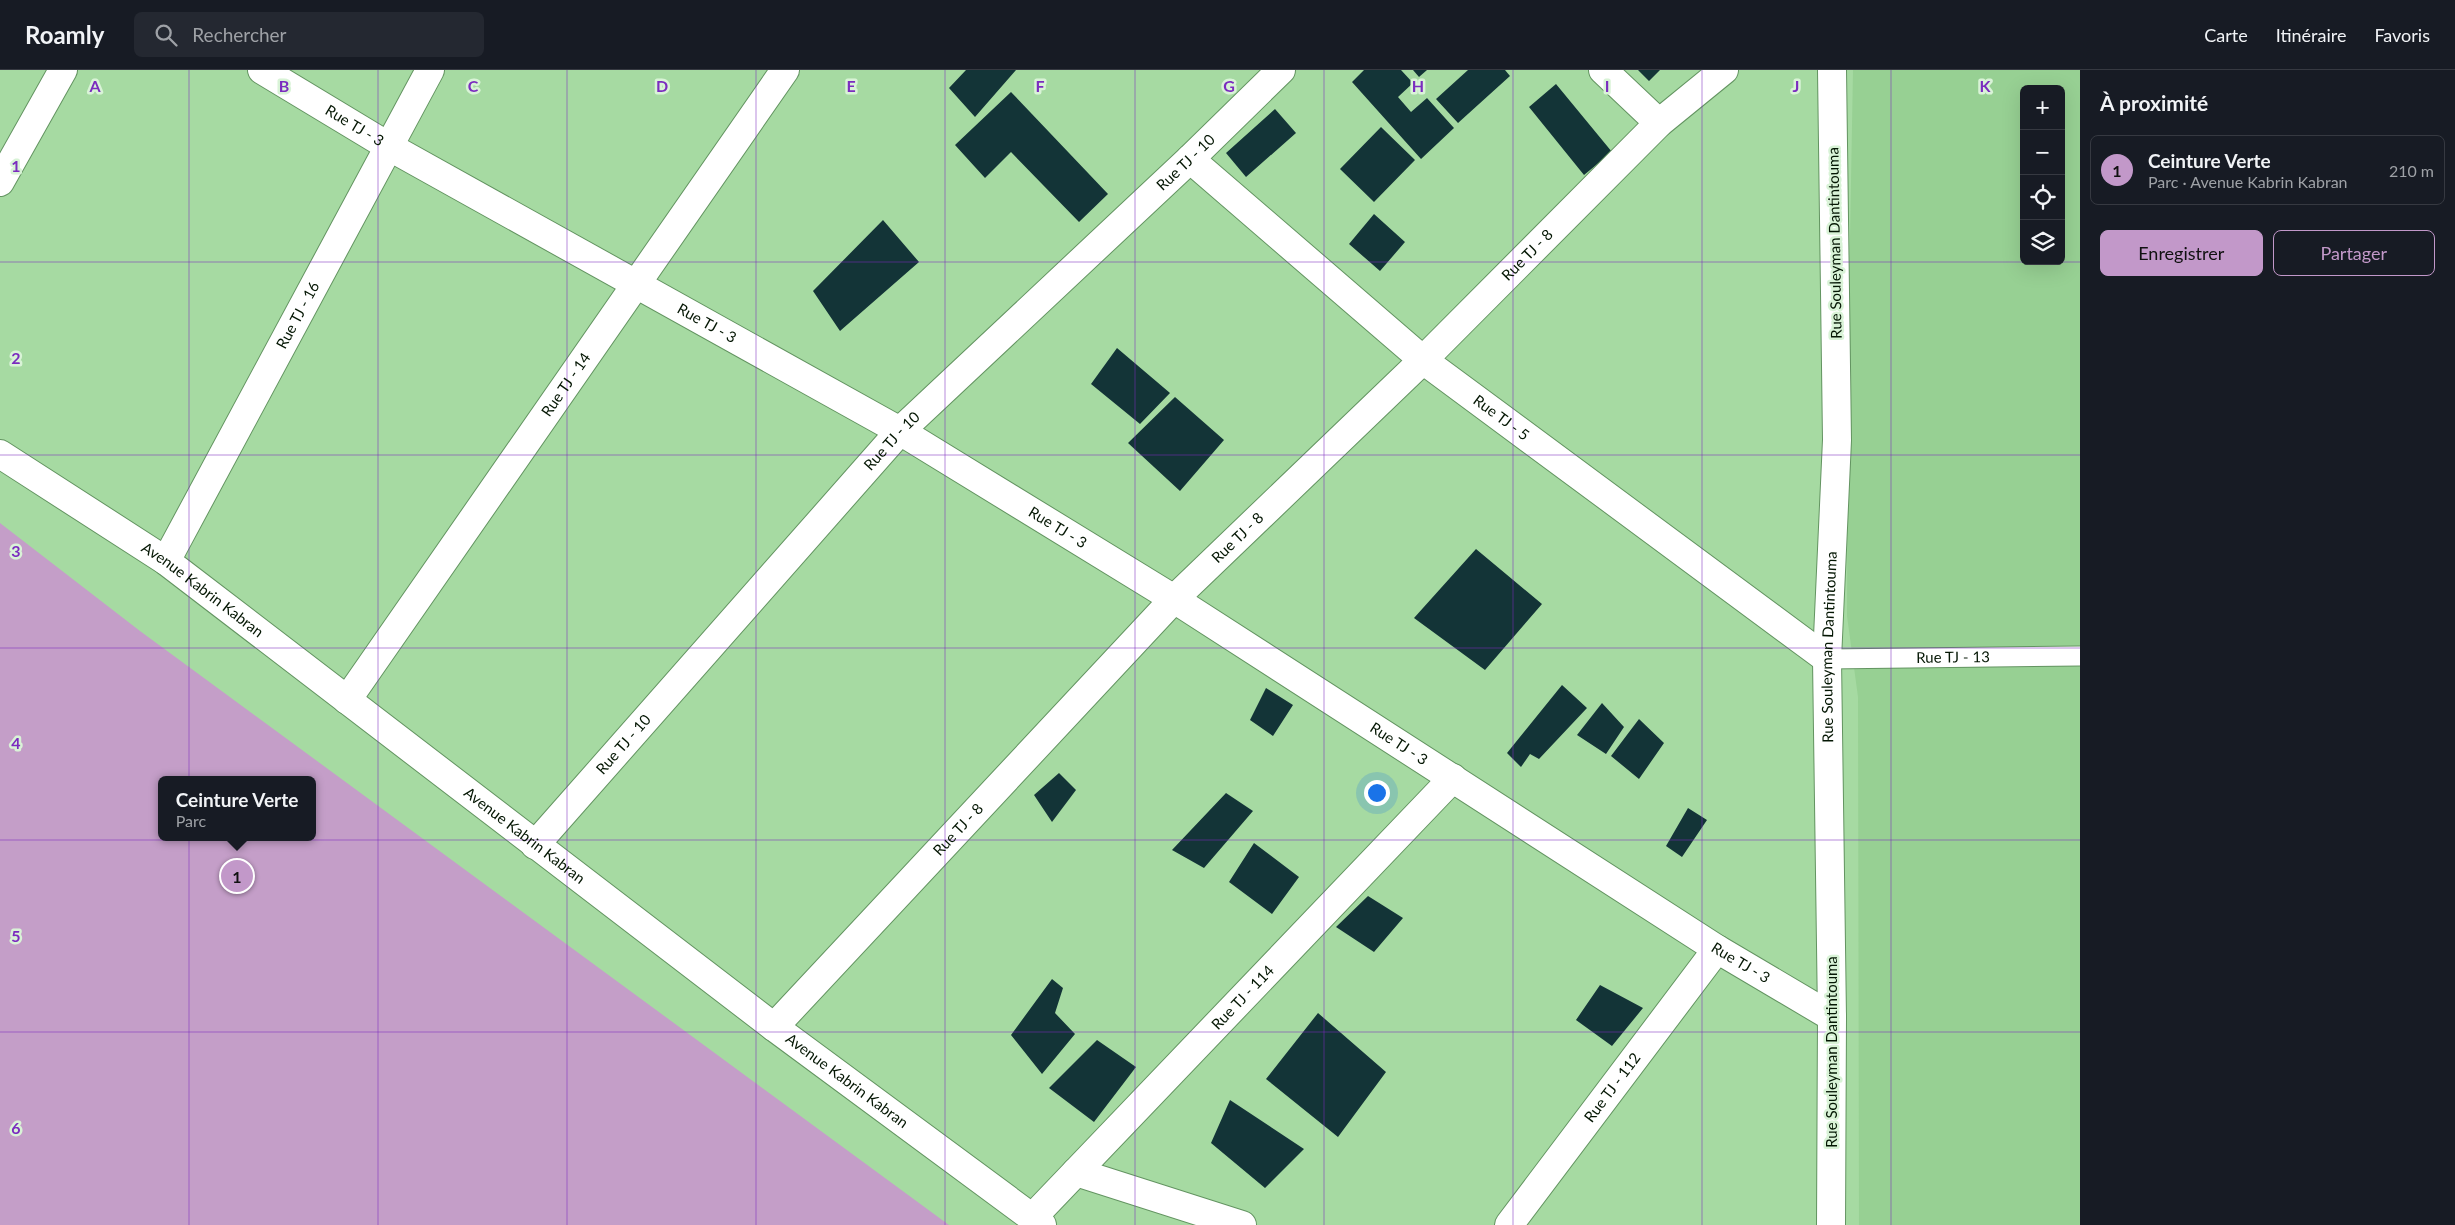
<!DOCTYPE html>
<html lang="fr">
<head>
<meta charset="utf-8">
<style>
  body { margin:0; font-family:Lato,sans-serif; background:#242831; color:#f1f3f6 }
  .controls { position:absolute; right:15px; top:15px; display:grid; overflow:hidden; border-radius:8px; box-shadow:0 5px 20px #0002 }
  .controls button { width:45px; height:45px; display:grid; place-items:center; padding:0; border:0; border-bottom:1px solid #363941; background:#171b24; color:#f1f3f6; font:25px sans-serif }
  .you { position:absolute; left:1376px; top:722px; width:18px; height:18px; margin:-12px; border:4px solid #fff; border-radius:50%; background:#1a73e8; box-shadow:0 0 0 8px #1a73e833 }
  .badge { display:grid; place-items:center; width:32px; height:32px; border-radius:50%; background:#c298c9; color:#111; font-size:16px; font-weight:700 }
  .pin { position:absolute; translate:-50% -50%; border:2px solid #fff; box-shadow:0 1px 5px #0006 }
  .popup { position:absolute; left:158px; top:706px; width:158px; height:65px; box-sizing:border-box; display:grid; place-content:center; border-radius:8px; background:#171b24; filter:drop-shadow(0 1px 4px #0005); font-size:16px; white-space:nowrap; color:#9ea1a6 }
  .popup b { font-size:19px; color:#f1f3f6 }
  .popup::after { content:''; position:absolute; left:50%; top:100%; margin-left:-10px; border:10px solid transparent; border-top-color:#171b24 }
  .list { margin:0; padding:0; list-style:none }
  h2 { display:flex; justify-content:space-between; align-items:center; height:65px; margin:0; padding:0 20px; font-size:21px }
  h2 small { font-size:16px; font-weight:400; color:#9ea1a6 }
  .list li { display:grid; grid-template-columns:32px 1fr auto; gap:15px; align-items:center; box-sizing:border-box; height:70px; margin:0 10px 10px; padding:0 10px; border:1px solid #363941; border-radius:8px }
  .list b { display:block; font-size:19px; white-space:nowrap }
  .list p { margin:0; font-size:16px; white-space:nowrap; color:#9ea1a6 }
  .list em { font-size:16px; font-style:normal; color:#9ea1a6 }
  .actions { display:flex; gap:10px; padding:15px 20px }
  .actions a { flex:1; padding:11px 0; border:1px solid #c298c9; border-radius:8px; text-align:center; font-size:18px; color:#c298c9 }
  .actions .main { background:#c298c9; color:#111 }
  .icon { flex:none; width:28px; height:28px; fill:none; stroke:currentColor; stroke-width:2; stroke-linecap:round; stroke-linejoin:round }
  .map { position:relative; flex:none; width:2080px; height:1155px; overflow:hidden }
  header { display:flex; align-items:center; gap:30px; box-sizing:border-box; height:70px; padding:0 25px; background:#171b24; border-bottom:1px solid #363941 }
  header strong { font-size:24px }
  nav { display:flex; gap:28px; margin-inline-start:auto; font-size:18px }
  .search { width:350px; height:45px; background:#242831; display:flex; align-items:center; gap:12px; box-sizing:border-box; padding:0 18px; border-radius:8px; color:#9ea1a6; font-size:19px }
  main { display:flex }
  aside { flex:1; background:#171b24 }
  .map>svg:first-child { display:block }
</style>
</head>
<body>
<header>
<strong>Roamly</strong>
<div class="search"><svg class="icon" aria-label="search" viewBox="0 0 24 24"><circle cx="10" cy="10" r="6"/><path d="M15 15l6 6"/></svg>Rechercher</div>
<nav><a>Carte</a><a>Itinéraire</a><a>Favoris</a></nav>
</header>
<main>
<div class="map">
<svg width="2080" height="1155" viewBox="0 0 2080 1155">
  <rect width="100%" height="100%" fill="#a6daa2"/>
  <path fill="#97d093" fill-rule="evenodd" d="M1853,0H2080V1155H1859L1858,627L1847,546L1848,281ZM2024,19H2061V191H2024Z"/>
  <path fill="#c49ec8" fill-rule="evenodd" d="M0,453L140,561L949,1155H0ZM162,710H312V767H162Z"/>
  <path fill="#133437" d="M966,0H1016L975,47L949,18Z
    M1364,0H1401L1413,13L1398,27L1411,42L1427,28L1454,58L1421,89L1352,12Z
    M1413,0H1427L1419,7Z
    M1468,0H1505L1510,6L1458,53L1436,29Z
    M1638,0H1660L1649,11Z
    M1556,14L1612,82L1584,105L1529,37Z
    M1011,22L1108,124L1079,152L1011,82L985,108L955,75Z
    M1275,39L1296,63L1246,107L1226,83Z
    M1381,57L1415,90L1374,132L1340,99Z
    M1374,144L1405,172L1380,201L1349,174Z
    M883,150L919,192L840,261L813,221Z
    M1117,278L1170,323L1140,354L1091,314Z
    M1175,327L1224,370L1180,421L1128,373Z
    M1476,479L1542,534L1485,600L1414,548Z
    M1562,615L1587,638L1539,689L1530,684L1521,697L1507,683Z
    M1266,618L1293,635L1273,666L1250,650Z
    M1602,633L1624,657L1606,684L1577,665Z
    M1639,649L1664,673L1639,709L1611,686Z
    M1059,703L1076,720L1052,752L1034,725Z
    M1226,723L1253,741L1204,798L1172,780Z
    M1688,738L1707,750L1682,787L1666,776Z
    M1254,773L1299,807L1272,844L1229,812Z
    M1368,826L1403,848L1374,882L1336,857Z
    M1052,909L1063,918L1055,943L1075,964L1042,1004L1011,965Z
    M1600,915L1643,938L1612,976L1576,950Z
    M1318,943L1386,1002L1338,1067L1266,1009Z
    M1097,970L1136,997L1094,1052L1049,1018Z
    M1230,1030L1304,1079L1265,1118L1211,1073Z"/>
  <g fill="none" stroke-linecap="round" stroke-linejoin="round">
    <g stroke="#639461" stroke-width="21">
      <g id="lane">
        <path id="s1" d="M1827,589L2080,586"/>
      </g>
    </g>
    <g stroke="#639461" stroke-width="30">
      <g id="street">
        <path id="s2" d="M262,0L388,76L900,361L1174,529L1717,879L1832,947"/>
        <path d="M1603,0L1659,53"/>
        <path id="s3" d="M1190,89L1423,290L1827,589"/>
        <path d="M0,112L63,0"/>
        <path id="s4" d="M166,491L430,0"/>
        <path id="s5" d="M347,630L785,0"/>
        <path id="s6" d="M535,775L900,361L1190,89L1281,0"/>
        <path id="s7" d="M774,957L1174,529L1423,290L1659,53L1724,0"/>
        <path d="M1076,1102L1242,1155"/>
        <path id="s8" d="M1032,1148L1453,708"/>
        <path id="s9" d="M1509,1155L1717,879"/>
        <path id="s10" d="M1831,1155L1832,947L1827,589L1837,370L1832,0"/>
      </g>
    </g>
    <g stroke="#639461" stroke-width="30">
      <g id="secondary">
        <path id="s11" d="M0,384L166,491L774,957L1042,1155"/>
      </g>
    </g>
    <use href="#lane" stroke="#fff" stroke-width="19"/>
    <use href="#street" stroke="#fff" stroke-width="28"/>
    <use href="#secondary" stroke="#fff" stroke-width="28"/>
  </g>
  <path fill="none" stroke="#7b2cbf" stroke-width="1" stroke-opacity="0.55" d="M189,0V1155M378,0V1155M567,0V1155M756,0V1155M945,0V1155M1135,0V1155M1324,0V1155M1513,0V1155M1702,0V1155M1891,0V1155M0,192H2080M0,385H2080M0,578H2080M0,770H2080M0,962H2080"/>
  <g text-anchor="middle" stroke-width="5" stroke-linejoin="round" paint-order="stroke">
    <g font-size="15" fill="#041603" stroke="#d9f3d7">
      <text dy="5" stroke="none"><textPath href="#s2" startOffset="108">Rue TJ - 3</textPath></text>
      <text dy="5" stroke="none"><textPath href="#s6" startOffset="944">Rue TJ - 10</textPath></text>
      <text transform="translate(1835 173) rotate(-91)" y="5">Rue Souleyman Dantintouma</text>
      <text dy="5" stroke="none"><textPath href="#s7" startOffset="1079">Rue TJ - 8</textPath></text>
      <text dy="5" stroke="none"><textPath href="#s4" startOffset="279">Rue TJ - 16</textPath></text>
      <text dy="5" stroke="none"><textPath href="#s2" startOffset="512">Rue TJ - 3</textPath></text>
      <text dy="5" stroke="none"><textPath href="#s5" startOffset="384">Rue TJ - 14</textPath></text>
      <text dy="5" stroke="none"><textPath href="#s3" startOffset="405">Rue TJ - 5</textPath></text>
      <text dy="5" stroke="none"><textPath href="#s6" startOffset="539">Rue TJ - 10</textPath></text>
      <text dy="5" stroke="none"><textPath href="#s2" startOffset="918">Rue TJ - 3</textPath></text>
      <text dy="5" stroke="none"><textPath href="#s7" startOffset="674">Rue TJ - 8</textPath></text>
      <text dy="5" stroke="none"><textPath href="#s11" startOffset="244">Avenue Kabrin Kabran</textPath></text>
      <text dy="5" stroke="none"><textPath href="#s10" startOffset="578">Rue Souleyman Dantintouma</textPath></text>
      <text dy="5" stroke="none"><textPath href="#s1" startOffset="126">Rue TJ - 13</textPath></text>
      <text dy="5" stroke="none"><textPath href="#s2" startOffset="1322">Rue TJ - 3</textPath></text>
      <text dy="5" stroke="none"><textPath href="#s6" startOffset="134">Rue TJ - 10</textPath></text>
      <text dy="5" stroke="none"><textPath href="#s7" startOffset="270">Rue TJ - 8</textPath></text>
      <text dy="5" stroke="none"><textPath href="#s11" startOffset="649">Avenue Kabrin Kabran</textPath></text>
      <text dy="5" stroke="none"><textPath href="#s2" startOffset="1728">Rue TJ - 3</textPath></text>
      <text dy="5" stroke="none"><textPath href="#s8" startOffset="305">Rue TJ - 114</textPath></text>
      <text transform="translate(1832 982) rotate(-90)" y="5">Rue Souleyman Dantintouma</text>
      <text dy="5" stroke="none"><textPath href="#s11" startOffset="1054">Avenue Kabrin Kabran</textPath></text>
      <text dy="5" stroke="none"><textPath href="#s9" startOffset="172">Rue TJ - 112</textPath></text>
    </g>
  </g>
  <g font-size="16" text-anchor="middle" font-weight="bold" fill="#7b2cbf" stroke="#d9f3d7" stroke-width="5" stroke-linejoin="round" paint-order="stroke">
    <text x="95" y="22">A</text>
    <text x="284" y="22">B</text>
    <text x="473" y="22">C</text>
    <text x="662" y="22">D</text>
    <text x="851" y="22">E</text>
    <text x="1040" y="22">F</text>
    <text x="1229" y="22">G</text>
    <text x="1418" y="22">H</text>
    <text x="1607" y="22">I</text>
    <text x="1796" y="22">J</text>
    <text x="1985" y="22">K</text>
    <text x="16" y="102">1</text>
    <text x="16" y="294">2</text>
    <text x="16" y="487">3</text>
    <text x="16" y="679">4</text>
    <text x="16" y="872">5</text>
    <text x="16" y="1064">6</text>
  </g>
</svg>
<div class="controls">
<button>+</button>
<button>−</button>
<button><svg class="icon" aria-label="locate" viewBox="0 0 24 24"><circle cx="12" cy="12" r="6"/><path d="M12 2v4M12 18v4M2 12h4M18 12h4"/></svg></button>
<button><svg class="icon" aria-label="layers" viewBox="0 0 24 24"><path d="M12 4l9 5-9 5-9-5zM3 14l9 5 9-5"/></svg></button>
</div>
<div class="you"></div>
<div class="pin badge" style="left:237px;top:806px">1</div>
<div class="popup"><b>Ceinture Verte</b>Parc</div>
</div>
<aside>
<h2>À proximité<small></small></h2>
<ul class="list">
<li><span class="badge">1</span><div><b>Ceinture Verte</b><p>Parc · Avenue Kabrin Kabran</p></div><em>210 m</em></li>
</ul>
<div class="actions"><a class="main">Enregistrer</a><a>Partager</a></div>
</aside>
</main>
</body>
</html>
